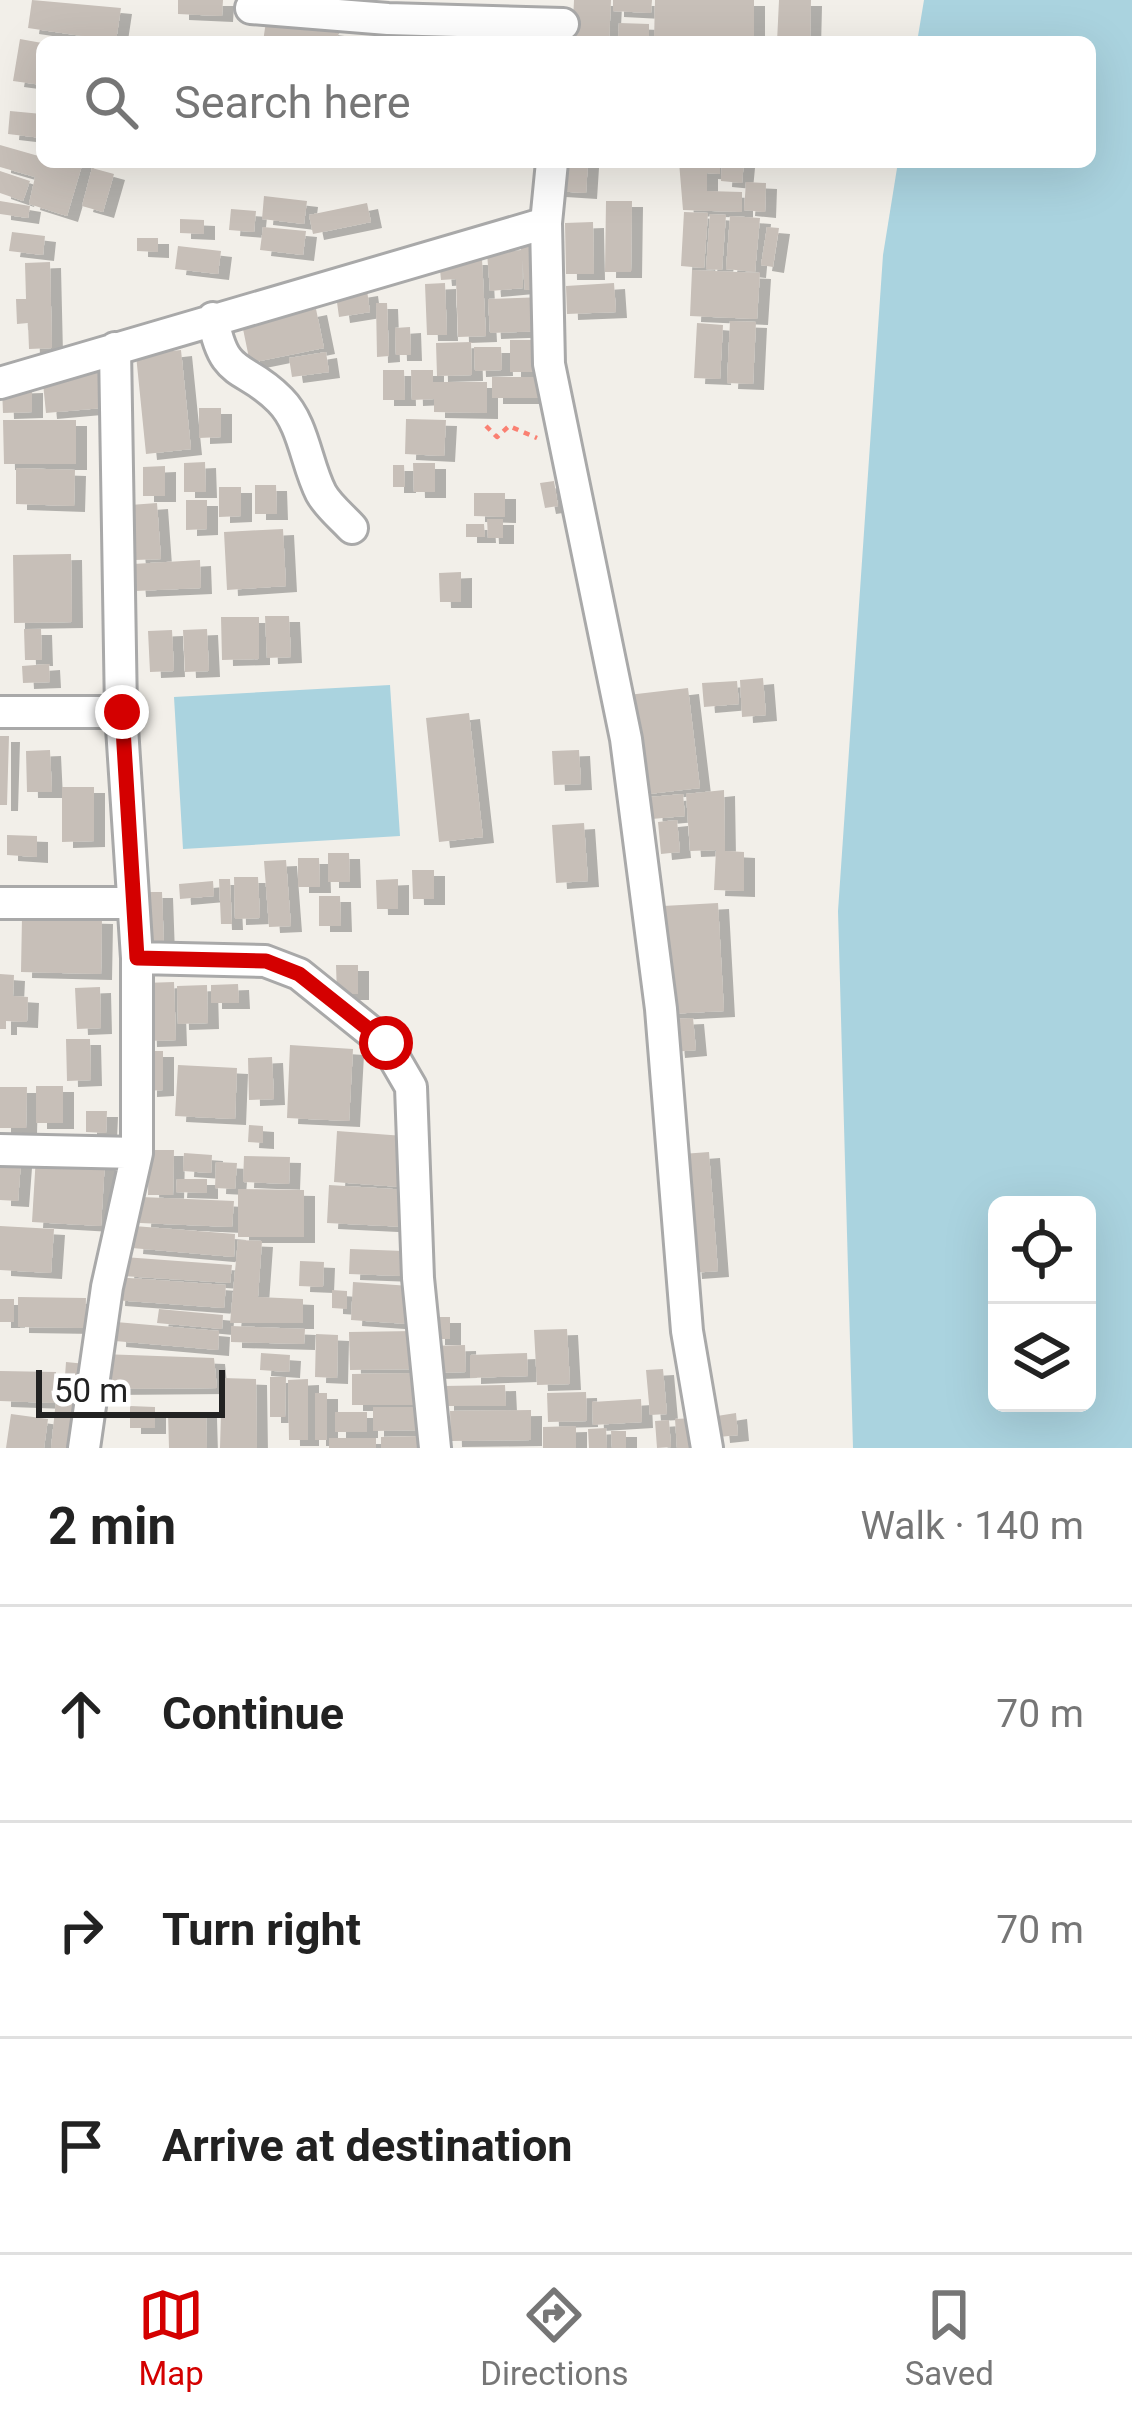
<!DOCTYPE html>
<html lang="en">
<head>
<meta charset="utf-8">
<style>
  body { margin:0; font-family:Roboto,sans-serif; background:#f2f2f2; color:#222 }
  .controls { position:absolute; right:36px; bottom:36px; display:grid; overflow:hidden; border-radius:18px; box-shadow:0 12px 48px #0002 }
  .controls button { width:108px; height:108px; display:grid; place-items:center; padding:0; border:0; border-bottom:3px solid #e0e0e0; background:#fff; color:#222; font:60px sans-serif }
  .scale { position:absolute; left:36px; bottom:30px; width:189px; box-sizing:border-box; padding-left:12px; border:6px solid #222; border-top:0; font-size:33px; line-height:42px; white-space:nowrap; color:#222; -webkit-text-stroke:9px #fff; paint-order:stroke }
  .stop { position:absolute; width:36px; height:36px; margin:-27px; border:9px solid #d40000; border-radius:50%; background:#fff }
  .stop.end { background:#d40000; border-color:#fff; box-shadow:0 3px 12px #0008 }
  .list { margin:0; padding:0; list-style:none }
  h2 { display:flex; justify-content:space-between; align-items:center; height:156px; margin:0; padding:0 48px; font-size:51px }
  h2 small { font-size:39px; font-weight:400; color:#767676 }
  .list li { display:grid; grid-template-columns:78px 1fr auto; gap:36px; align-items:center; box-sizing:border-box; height:216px; padding:0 48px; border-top:3px solid #e0e0e0 }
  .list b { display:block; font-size:45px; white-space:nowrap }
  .list em { font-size:39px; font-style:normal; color:#767676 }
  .icon { flex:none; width:66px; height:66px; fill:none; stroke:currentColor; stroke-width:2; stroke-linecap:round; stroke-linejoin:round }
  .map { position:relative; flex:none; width:1132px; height:1448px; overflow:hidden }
  .search { position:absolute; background:#fff; box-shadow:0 12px 48px #0002; left:36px; right:36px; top:36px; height:132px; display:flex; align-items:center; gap:30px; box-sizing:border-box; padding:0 42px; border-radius:18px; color:#767676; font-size:45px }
  .sheet { height:804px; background:#fff }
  nav { display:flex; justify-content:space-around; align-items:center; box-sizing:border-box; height:168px; border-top:3px solid #e0e0e0; background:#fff; font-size:33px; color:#767676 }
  nav a { display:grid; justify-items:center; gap:6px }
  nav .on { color:#d40000 }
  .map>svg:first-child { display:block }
</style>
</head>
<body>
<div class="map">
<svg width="1132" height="1448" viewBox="0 0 1132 1448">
  <defs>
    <filter id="shadow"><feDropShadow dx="11" dy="6" stdDeviation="0" flood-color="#0004"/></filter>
  </defs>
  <rect width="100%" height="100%" fill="#f2efe9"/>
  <path fill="#aad3df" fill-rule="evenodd" d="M924,0H1132V1448H853L838,911L883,255L898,162H1090V42H917ZM997,1205H1087V1403H997Z
    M390,685L400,836L183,849L174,697Z"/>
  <path fill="#c7bfb8" filter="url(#shadow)" d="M32,0L121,8L116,41L28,28Z
    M178,0H223L222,16L178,14Z
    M574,0H611L609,42H572Z
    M613,0H652L651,13L613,11Z
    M655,0H754V42H654Z
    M779,0H811L810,42H777Z
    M266,21L341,31L333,42H263Z
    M619,23L649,24V42H618Z
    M20,39L42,43V85L13,81Z
    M10,111L42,114V138L8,134Z
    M0,145L42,157V162H83L67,216L29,204L35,177L0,167Z
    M557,162H588L586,193L555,191Z
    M679,162H720V174L707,173V191L742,192V212L683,210Z
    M722,162H744L742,183L721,181Z
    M92,168L114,174L103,212L82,206Z
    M0,171L30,181L23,201L0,193Z
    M746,182L766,183L765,212L744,210Z
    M264,196L307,201L304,224L262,219Z
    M0,201L30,206L28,218L0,214Z
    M606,201H632L631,272H605Z
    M367,203L371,222L313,234L309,215Z
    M231,209L256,211L254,232L229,230Z
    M684,212L708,213L704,268L681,266Z
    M710,214L726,215L722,270L706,269Z
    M730,216L760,218L755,272L726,269Z
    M180,219L204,220V234L180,233Z
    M593,222L594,274H566L565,223Z
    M263,227L306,231L303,255L260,250Z
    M767,227L779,228L773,267L761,265Z
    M12,232L45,236L43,255L9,251Z
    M137,238H158V252L137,251Z
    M539,241L544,289L525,290L522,259L523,288L490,291L487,253L521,250V243Z
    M178,246L221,251L218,274L175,269Z
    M439,259H482L486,336L458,337L456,279L441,280Z
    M50,262L52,348L29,349L28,323L17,324L16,299H26L25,263Z
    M692,270L760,273L757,319L690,316Z
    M445,283L447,335H427L425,284Z
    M614,283L616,312L567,314L566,286Z
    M367,290L370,312L339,317L336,295Z
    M545,297L546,331L490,333L488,299Z
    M376,303H387L389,356L377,357Z
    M316,309L324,348L250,363L242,324Z
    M730,321L756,322L753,384L727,383Z
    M697,323L723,325L720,379L694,378Z
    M410,327L411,355H396L395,328Z
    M510,340H544V372H510Z
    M471,342L472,375L437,376L436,343Z
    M474,347H501L502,370L475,371Z
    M181,350L191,449L146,454L136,355Z
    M326,352L329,372L292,377L289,358Z
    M99,369L102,408L46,413L42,373Z
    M383,370H404L405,400H383Z
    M411,370H433V382H487V413L434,412V399L412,400Z
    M492,377H541V398H492Z
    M32,387V412L3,413L2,388Z
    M199,408H221V437L199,438Z
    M406,419L446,420L444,456L405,454Z
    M3,420H76V464H4Z
    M205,462L206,492H184V463Z
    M413,463H435V492H414Z
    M393,465H404L405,487H393Z
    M165,466V496H143V467Z
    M16,468L75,470L74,506L16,504Z
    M554,481L558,506L545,508L540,483Z
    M255,485H276L277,514H255Z
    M219,487H241V516L219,517Z
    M474,493H505V517L474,516Z
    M186,500H207V529L186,530Z
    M157,503L161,559L135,560L130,505Z
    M487,519H503V538H488Z
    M466,524H484L485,537H466Z
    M283,529L286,586L227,590L224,532Z
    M71,554L72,622L14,623L13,555Z
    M200,560L201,588L135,591L133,564Z
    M461,572V602H440L439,573Z
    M265,616H289L291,657L267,658Z
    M221,617H259V659L222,660Z
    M24,629H41L42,660H25Z
    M207,629L209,671L185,672L183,630Z
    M172,630L174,671L150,672L148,631Z
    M49,664L50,682L23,683L22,666Z
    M763,678L766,715L742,717L740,680Z
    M737,681L739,704L704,707L702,683Z
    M688,688L700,788L640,795L628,695Z
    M469,713L483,837L439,842L426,718Z
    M0,736H9L7,805H0Z
    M50,750L52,792H27L26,751Z
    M579,750L581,784L554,785L552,751Z
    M62,787H94V841L62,842Z
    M724,790L725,851L744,852V891L714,890L716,850L690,851L686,794Z
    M683,794L685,816L652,819L650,797Z
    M677,820L680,852L661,854L658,822Z
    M584,823L588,881L556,883L552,825Z
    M7,835L37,836V857L7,855Z
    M328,853H349L350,882H328Z
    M298,858H319L320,887H298Z
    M286,860L291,926L269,927L264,861Z
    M412,870H434V899H413Z
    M234,877H258L260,918L235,919Z
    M219,879H230L232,924H221Z
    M398,879V909H377L376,880Z
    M213,881L214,896L180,899L179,884Z
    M141,892H162L164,948H143Z
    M319,896H340L341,926H319Z
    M718,903L724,1011L668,1014L663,906Z
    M22,916L102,918L101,974L21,972Z
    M336,965H358V994H337Z
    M0,974L14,975L13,996L28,997L27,1022L6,1021V1029H0Z
    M174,982L176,1040L146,1041L144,983Z
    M238,984L239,1003H211V985Z
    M207,985L208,1023L178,1024L177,986Z
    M100,987L101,1028L77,1029L75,988Z
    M693,1018L696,1050L674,1052L671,1019Z
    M66,1039H90L91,1080L67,1081Z
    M290,1045L353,1049L349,1121L287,1118Z
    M146,1051H163V1090L146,1091Z
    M272,1057L274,1099L249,1100L248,1058Z
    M178,1065L237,1068L235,1119L175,1116Z
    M36,1086H63V1123H36Z
    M0,1087H27L26,1128H0Z
    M86,1111H107L106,1133L86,1132Z
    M249,1125L263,1126V1143L248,1142Z
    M337,1131L404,1136L400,1187L334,1182Z
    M149,1150H174L173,1195H148Z
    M709,1152L718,1271L691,1273L682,1154Z
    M184,1153L212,1155L211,1173L183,1171Z
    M36,1156L105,1161L101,1226L32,1222Z
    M244,1156L290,1157L289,1184L243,1182Z
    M0,1160L21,1162L18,1201L0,1200Z
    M216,1162L237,1163L235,1189L215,1188Z
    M177,1179H207V1193L176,1192Z
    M329,1185L409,1190L407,1227L327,1223Z
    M238,1189L304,1190V1237H238Z
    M141,1197L234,1201L232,1227L140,1223Z
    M0,1226L54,1229L51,1273L0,1270Z
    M134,1226L235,1234L234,1257L132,1248Z
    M238,1240L262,1241L258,1297L303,1299V1323H230Z
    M350,1249L404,1251L403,1276L349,1274Z
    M124,1257L232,1265L230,1283L123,1276Z
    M300,1261L324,1262L323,1287L299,1286Z
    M115,1277L226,1285L224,1308L114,1300Z
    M353,1282L410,1286L408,1324L351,1320Z
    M332,1290L347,1291V1309L332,1308Z
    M18,1297L86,1298L85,1328L18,1327Z
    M0,1299H14V1322H0Z
    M159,1309L223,1315L222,1329L157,1323Z
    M434,1317H450V1339H434Z
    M116,1322L219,1331L218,1350L115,1341Z
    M231,1326L305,1329L304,1344L231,1342Z
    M567,1329L570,1384L537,1385L534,1330Z
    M414,1331L415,1369L350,1370L349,1332Z
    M316,1334L338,1335L337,1378L315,1377Z
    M465,1345L466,1372L429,1373L428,1346Z
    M261,1353L290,1355L289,1372L260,1370Z
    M527,1353L528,1376L470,1378V1355Z
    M101,1354L214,1358L217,1388L101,1389Z
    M66,1362L86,1364L83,1392L64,1391Z
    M663,1369L667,1414L650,1415L646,1370Z
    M0,1371L56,1372L55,1403L0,1401Z
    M417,1373V1405H352V1374Z
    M270,1377H286L285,1417H270Z
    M222,1378L256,1379L257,1448H220Z
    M308,1379V1440H289L288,1380Z
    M505,1385L506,1406H443V1386Z
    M586,1392L587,1421L548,1422L547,1393Z
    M315,1393H327V1440H315Z
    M641,1399L642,1422L593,1425L592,1402Z
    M56,1400L73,1402L68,1448H51Z
    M130,1406L155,1407V1428H130Z
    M373,1407H422V1430L373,1431Z
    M531,1410V1440L451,1441L450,1411Z
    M168,1412H206L207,1448H169Z
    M335,1412H367V1432H335Z
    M736,1413L738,1435L719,1437L717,1416Z
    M11,1414L48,1419L44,1448H6Z
    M694,1418L695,1448H677L675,1419Z
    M669,1420L671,1447L657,1448L655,1421Z
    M576,1426V1448H543V1427Z
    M606,1428L607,1448H589L588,1429Z
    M611,1431H626V1448H612Z
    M420,1436L421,1448H381V1437Z
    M329,1438H376V1448H329Z"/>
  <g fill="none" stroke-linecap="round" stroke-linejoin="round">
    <g stroke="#a9a9a9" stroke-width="36">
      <path id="minor" d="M251,8L388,19L563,24
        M546,223L549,364L626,739L661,1009L687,1331L707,1448
        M213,318C224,381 244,363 280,400C304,424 306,464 321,493C328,506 342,517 352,528
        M0,383L546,223L552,162
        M0,712H121
        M0,903H133
        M137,958L265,961L299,974L386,1044L411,1087L418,1278L435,1448
        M0,1150L137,1153
        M84,1448L107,1287L137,1153V958L121,712L115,348"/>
    </g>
    <path stroke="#fa8072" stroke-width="4.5" stroke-dasharray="6 6" stroke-linecap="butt" d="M486,426L497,437L509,426L537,438"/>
    <use href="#minor" stroke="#fff" stroke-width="30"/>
  </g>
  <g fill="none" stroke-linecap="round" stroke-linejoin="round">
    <path stroke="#d40000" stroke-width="15" d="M122,712L137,958L266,961L299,974L386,1043"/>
  </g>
</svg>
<div class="controls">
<button><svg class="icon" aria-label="locate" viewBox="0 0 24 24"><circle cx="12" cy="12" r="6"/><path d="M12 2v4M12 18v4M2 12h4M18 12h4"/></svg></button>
<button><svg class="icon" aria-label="layers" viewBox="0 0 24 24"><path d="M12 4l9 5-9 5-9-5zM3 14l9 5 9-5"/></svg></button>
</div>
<div class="scale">50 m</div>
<div class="stop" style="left:386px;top:1043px"></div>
<div class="stop end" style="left:122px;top:712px"></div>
<div class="search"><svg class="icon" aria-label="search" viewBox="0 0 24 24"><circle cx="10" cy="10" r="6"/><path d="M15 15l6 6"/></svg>Search here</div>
</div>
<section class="sheet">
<h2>2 min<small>Walk · 140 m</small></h2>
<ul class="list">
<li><svg class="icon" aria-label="ahead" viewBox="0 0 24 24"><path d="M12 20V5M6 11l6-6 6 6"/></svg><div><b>Continue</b></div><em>70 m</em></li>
<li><svg class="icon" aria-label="right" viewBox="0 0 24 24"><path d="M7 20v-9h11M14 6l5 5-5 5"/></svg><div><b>Turn right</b></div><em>70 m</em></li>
<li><svg class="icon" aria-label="arrive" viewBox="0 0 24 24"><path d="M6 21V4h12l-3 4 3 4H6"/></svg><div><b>Arrive at destination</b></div></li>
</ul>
</section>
<nav>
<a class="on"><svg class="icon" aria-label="map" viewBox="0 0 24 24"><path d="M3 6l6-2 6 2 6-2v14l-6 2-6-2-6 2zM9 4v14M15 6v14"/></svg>Map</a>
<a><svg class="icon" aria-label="directions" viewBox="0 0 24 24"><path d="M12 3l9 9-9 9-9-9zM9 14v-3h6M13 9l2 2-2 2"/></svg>Directions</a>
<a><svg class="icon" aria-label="saved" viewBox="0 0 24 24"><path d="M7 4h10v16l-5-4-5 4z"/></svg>Saved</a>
</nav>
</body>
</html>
